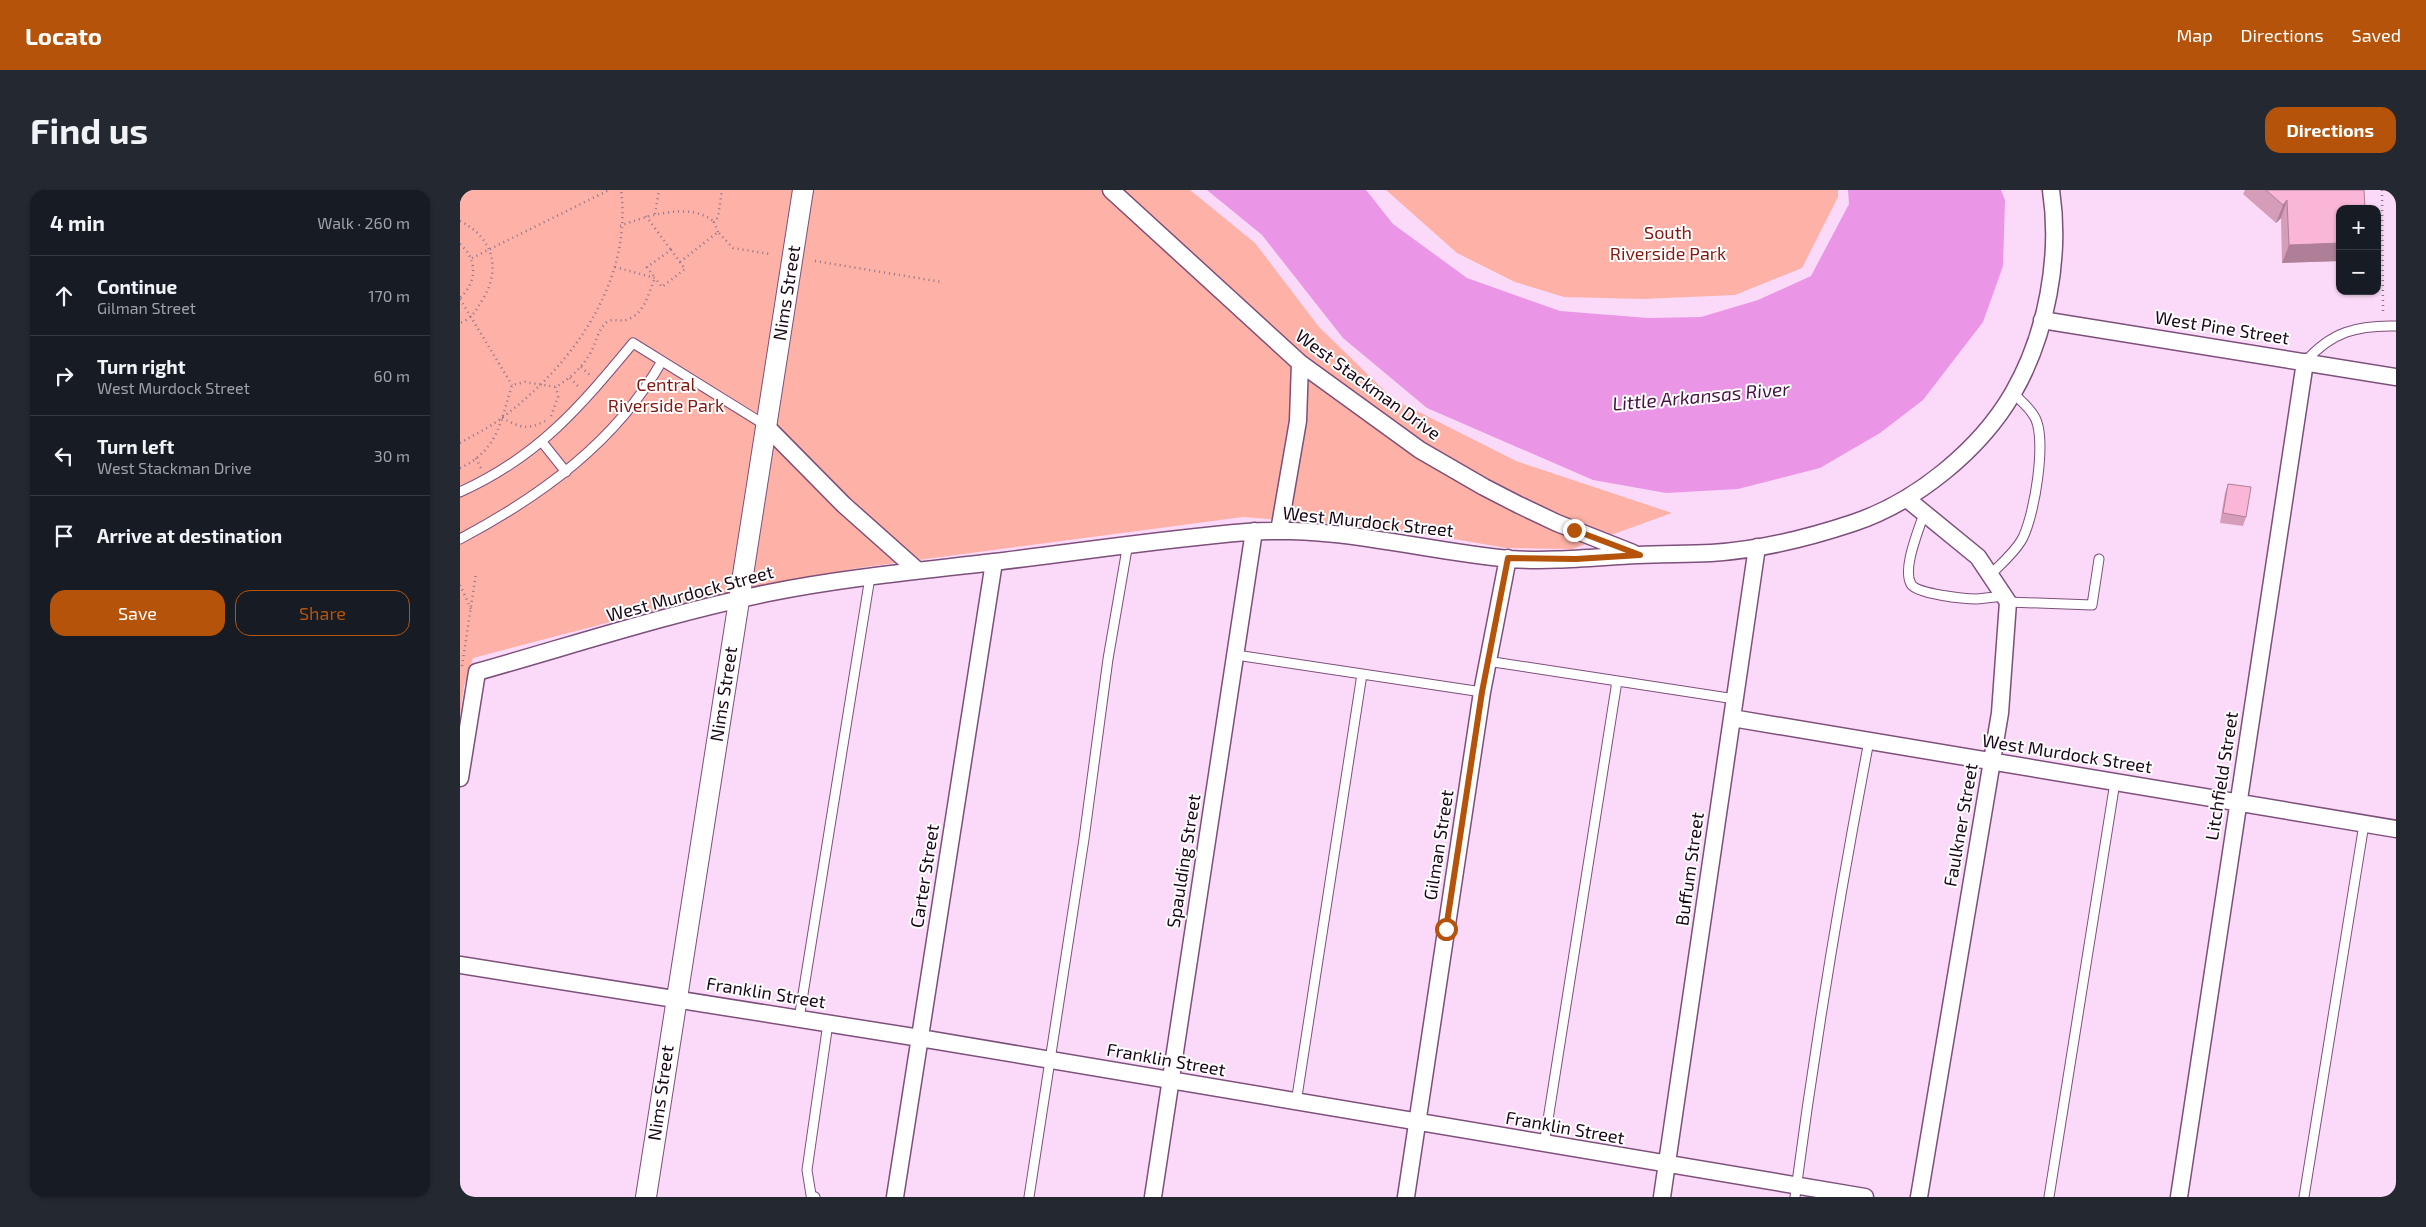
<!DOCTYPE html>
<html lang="en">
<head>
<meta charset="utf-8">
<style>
  body { margin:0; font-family:"Exo 2",sans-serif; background:#242831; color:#f1f3f6 }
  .controls { position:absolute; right:15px; top:15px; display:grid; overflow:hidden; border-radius:10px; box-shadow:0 1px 4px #0004 }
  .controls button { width:45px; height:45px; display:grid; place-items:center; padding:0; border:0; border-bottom:1px solid #363941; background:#171b24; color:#f1f3f6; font:25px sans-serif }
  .stop { position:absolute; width:15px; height:15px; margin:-11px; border:4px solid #b45309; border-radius:50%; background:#fff }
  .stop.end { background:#b45309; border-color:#fff; box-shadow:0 1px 5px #0008 }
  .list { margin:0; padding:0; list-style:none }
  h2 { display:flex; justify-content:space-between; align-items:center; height:65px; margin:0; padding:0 20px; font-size:21px }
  h2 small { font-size:16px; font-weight:400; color:#9ea1a6 }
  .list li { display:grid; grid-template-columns:32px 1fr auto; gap:15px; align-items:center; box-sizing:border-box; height:80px; padding:0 20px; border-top:1px solid #363941 }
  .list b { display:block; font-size:19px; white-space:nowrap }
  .list p { margin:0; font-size:16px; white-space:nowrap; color:#9ea1a6 }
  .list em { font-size:16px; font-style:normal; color:#9ea1a6 }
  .actions { display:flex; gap:10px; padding:15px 20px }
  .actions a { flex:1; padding:11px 0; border:1px solid #b45309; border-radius:15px; text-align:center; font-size:18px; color:#b45309 }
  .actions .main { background:#b45309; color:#fff }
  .icon { flex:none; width:28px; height:28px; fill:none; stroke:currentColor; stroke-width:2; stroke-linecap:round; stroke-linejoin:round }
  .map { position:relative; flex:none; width:1936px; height:1007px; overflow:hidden; border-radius:15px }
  header { display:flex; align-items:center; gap:30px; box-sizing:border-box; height:70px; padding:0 25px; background:#b45309; color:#fff }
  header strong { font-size:24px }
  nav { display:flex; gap:28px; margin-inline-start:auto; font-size:18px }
  .intro { display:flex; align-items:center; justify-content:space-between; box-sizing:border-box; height:120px; padding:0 30px }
  h1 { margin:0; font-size:35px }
  .button { padding:12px 22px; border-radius:15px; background:#b45309; color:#fff; font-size:18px; font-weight:700 }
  main { display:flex; gap:30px; padding:0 30px }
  aside { flex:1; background:#171b24; border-radius:15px; box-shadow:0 1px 4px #0004 }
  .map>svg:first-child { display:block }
</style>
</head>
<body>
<header>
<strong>Locato</strong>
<nav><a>Map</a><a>Directions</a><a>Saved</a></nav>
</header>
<div class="intro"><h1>Find us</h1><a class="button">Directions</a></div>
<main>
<aside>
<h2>4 min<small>Walk · 260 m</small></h2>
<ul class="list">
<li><svg class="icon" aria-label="ahead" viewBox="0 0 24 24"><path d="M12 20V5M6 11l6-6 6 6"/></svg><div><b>Continue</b><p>Gilman Street</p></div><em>170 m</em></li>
<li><svg class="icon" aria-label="right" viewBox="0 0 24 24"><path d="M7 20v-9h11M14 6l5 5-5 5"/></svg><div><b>Turn right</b><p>West Murdock Street</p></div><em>60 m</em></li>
<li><svg class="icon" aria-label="left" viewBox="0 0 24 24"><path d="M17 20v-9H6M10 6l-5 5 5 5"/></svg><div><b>Turn left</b><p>West Stackman Drive</p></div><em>30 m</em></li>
<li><svg class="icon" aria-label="arrive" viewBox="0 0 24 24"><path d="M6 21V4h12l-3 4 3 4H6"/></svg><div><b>Arrive at destination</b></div></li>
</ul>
<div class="actions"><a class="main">Save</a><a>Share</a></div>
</aside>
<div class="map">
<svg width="1936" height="1007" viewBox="0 0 1936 1007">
  <rect width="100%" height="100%" fill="#fadaf8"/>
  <path fill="#feb1a6" d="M0,0H730L795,53L859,137L933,209L1056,271L1212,323L1112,359L1046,358L965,344L875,334L783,327L398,378L242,408L13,468L4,496L0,526Z
    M926,0H1378V7L1342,78L1275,105L1182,109L1104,107L1055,92L997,63Z"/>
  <path fill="#ea95e6" d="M747,0H906L933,34L1007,88L1100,121L1188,128L1241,127L1298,110L1351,86L1389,14L1388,0H1541L1545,10L1543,76L1523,132L1463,210L1420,243L1360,278L1278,299L1206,303L1133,290L967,218L883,148L802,45Z"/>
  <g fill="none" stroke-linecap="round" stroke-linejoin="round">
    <g stroke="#7d4f7b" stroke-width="11">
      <path id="service" d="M1845,172C1871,142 1897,135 1936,136
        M82,252L106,282
        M0,302C78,267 120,217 173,153L305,235
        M1464,323C1459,340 1442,378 1451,394C1456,404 1505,409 1517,409C1526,408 1535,407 1544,406
        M0,349C81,306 156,252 202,171
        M1530,385C1541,374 1553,364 1561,351C1574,330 1588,247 1574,226C1569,217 1560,210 1553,203
        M1548,412L1632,415L1639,369
        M776,465L1022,502
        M1027,471L1275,509
        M339,829L410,387
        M836,913L902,484
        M1084,955L1157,491
        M355,1007L351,1005L347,980L368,833
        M569,1007L624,649L648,469L668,353
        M1335,1007C1355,854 1380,702 1409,551
        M1589,1007L1655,592
        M1844,1007L1904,634"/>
    </g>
    <g stroke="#7d4f7b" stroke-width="19">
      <path id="minor" d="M651,0L840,173L960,260L1024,297L1059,315L1097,333L1173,363
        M1582,130L1936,187
        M305,235L384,315L457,380
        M1447,309L1518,367L1548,412L1540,523L1459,1007
        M819,341L838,231L840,173
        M1272,528L1936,639
        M0,588L17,482C113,455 210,423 308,403C382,388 458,381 534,372C618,362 702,349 787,342C876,335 963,361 1050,369C1093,372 1136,367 1178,365C1202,364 1227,364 1251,363C1299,360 1348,348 1393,333C1456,312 1520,260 1553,203C1587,144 1601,66 1591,0
        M0,775L460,848L1405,1007
        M435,1007L534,372
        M693,1007L794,341
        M946,1007L1022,502L1048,368
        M1202,1007L1297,357
        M1719,1007L1845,172"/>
    </g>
    <g stroke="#7d4f7b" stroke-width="22">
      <path id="tertiary" d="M186,1007L343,0"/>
    </g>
    <path stroke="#8e758c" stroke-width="2.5" stroke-dasharray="1 4" stroke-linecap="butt" d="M1922,0L1923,121
      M0,4L8,0
      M195,24L199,0
      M186,26L211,60
      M0,31C32,47 42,77 23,109C16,120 13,128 0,133
      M160,36C186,26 231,11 254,32
      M258,42L254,32L258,27L262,0
      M0,54C18,70 17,92 0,108
      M12,68L149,0
      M355,71L482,92
      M220,72L258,42L273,58L310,64
      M155,77L195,88L202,97L225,79L211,60L187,77L195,88
      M0,109L52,195
      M121,177L131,186
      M110,188L120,198
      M91,226L98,207L96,197
      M42,228C60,237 66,241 85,231
      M0,253C14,245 30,237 43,227C112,175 173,92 161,0
      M16,268L21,278
      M0,278C38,261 41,230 52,195L65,192L96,197C110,188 122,178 131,162C136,153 138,139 147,132C153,128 159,132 166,130C185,124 188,104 195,88
      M0,395L11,419
      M2,476L16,383"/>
    <use href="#service" stroke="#fff" stroke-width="9"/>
    <use href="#minor" stroke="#fff" stroke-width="16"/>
    <use href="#tertiary" stroke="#fff" stroke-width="20"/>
  </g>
  <path fill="#d69db8" d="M1785,0H1904L1880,19V71L1822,73L1821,28L1816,33L1783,4Z
    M1768,294L1786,327L1783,336L1760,333L1765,303Z"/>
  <path fill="#ae7f96" d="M1827,10L1821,28L1816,33L1823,15Z
    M1880,53V71L1822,73L1829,55Z"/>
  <path fill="#f9b6d6" stroke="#ae7f96" d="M1806,0H1904L1905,19H1880V53L1829,55L1827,10L1823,15Z
    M1768,294L1791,297L1786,327L1763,323Z"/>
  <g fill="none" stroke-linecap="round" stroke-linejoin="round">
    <path stroke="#b45309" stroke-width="6" d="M986,739L1022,502L1048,368L1116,369L1180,365L1114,340"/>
  </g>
  <g text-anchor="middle" stroke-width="4" stroke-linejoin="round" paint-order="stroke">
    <g font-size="18" fill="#801813" stroke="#fff">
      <text x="1208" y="49">South<tspan x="1208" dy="21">Riverside Park</tspan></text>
      <text x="206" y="201">Central<tspan x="206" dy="21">Riverside Park</tspan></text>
    </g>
    <g font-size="18" fill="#190718" stroke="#fff">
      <text transform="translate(327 103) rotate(-81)" y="6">Nims Street</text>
      <text transform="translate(1762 138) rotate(9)" y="6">West Pine Street</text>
      <text transform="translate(908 195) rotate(36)" y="6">West Stackman Drive</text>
      <text transform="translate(908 332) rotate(6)" y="6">West Murdock Street</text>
      <text transform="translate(230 404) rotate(-15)" y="6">West Murdock Street</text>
      <text transform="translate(264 504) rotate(-81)" y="6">Nims Street</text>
      <text transform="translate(1607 564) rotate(9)" y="6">West Murdock Street</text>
      <text transform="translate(1762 586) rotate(-81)" y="6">Litchfield Street</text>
      <text transform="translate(1501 635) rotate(-80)" y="6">Faulkner Street</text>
      <text transform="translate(979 655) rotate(-81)" y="6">Gilman Street</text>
      <text transform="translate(724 671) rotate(-81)" y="6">Spaulding Street</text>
      <text transform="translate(1230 679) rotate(-82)" y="6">Buffum Street</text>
      <text transform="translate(465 686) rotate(-81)" y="6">Carter Street</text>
      <text transform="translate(306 803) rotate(9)" y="6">Franklin Street</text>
      <text transform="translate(706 870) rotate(10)" y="6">Franklin Street</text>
      <text transform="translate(201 903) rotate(-82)" y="6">Nims Street</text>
      <text transform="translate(1105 938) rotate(10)" y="6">Franklin Street</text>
    </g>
    <g font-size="19" font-style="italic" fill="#461245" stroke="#fff">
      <text transform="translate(1241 206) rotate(-5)" y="7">Little Arkansas River</text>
    </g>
  </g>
</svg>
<div class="controls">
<button>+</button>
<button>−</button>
</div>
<div class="stop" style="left:986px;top:739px"></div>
<div class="stop end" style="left:1114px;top:340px"></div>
</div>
</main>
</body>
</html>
